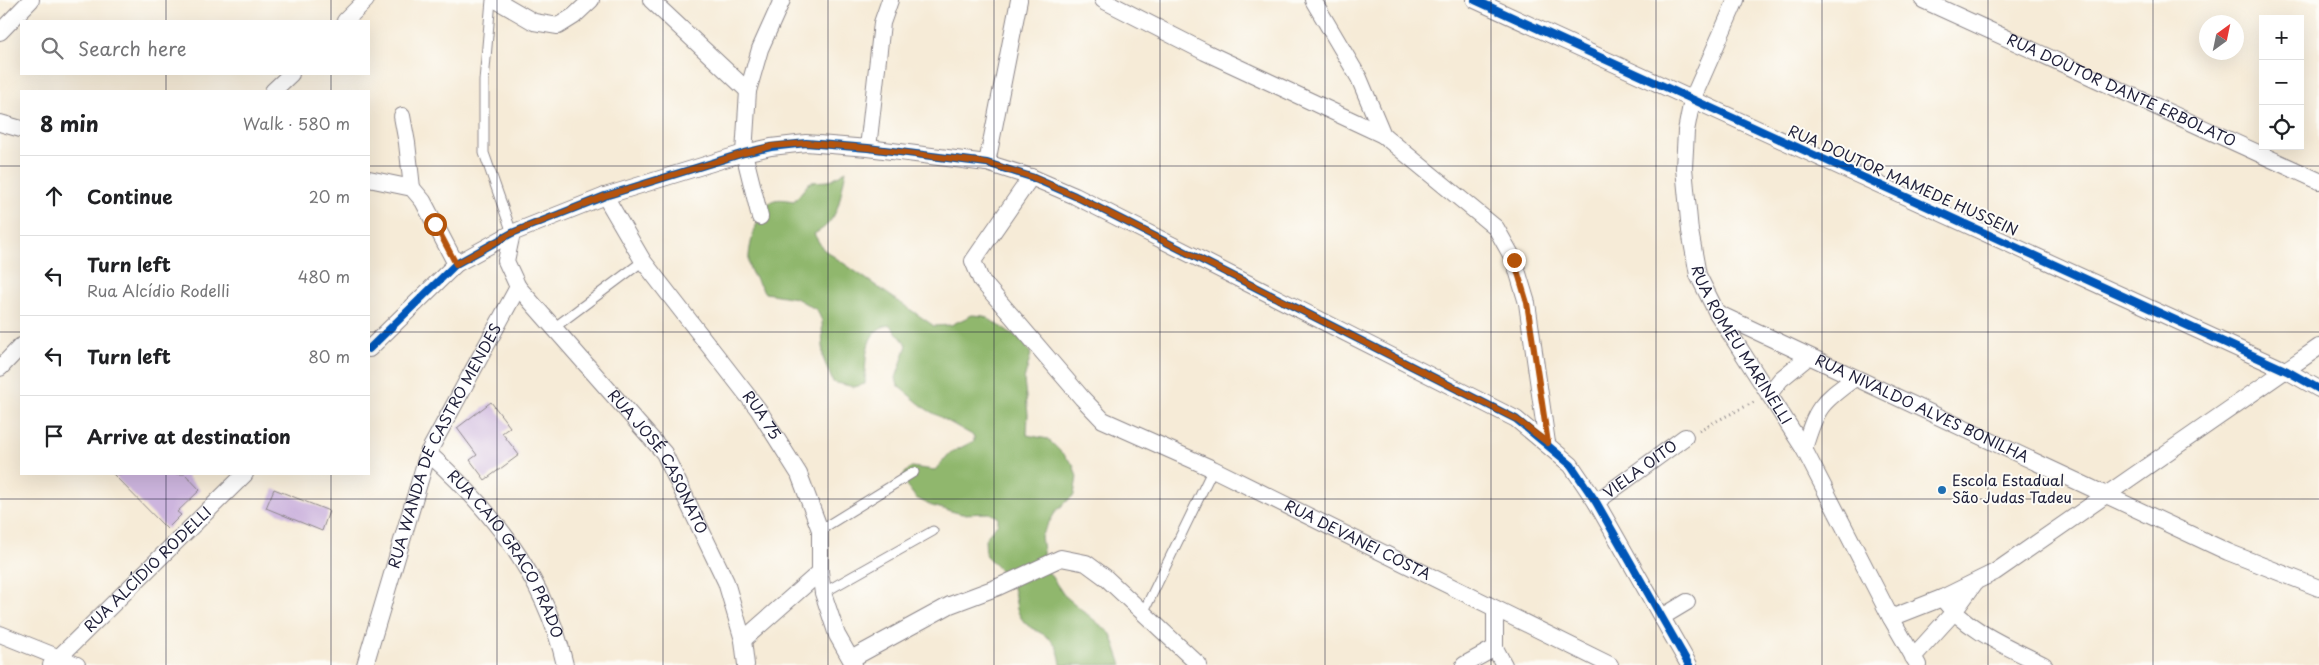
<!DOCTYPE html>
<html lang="en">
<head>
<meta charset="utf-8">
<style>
  body { margin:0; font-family:"Playpen Sans",sans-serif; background:#f2f2f2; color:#202124 }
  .controls { position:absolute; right:15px; top:15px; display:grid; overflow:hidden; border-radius:0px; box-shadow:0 5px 20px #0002 }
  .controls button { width:45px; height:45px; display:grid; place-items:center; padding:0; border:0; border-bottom:1px solid #e0e0e0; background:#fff; color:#202124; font:25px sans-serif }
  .compass { position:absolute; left:2199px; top:15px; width:45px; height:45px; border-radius:50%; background:#fff; box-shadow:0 5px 20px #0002; rotate:33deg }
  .stop { position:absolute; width:15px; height:15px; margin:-11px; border:4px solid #b45309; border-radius:50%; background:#fff }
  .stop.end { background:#b45309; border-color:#fff; box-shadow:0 1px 5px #0008 }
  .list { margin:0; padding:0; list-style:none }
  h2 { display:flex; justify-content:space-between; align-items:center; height:65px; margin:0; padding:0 20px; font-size:21px }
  h2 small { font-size:16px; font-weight:400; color:#757577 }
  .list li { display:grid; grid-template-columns:32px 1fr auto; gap:15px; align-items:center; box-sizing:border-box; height:80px; padding:0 20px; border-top:1px solid #e0e0e0 }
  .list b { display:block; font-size:19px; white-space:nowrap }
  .list p { margin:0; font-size:16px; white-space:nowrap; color:#757577 }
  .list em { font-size:16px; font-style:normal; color:#757577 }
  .icon { flex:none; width:28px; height:28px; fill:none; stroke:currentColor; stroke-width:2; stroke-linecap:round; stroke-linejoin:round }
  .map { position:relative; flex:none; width:2319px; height:665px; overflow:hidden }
  .search { position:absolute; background:#fff; box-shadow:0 5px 20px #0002; left:20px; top:20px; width:350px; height:55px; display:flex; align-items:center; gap:12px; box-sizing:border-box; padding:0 18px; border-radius:0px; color:#757577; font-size:19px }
  .panel { position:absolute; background:#fff; box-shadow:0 5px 20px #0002; left:20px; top:90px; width:350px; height:385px; border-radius:0px }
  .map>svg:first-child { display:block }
</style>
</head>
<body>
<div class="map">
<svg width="2319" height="665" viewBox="0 0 2319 665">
  <rect width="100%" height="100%" fill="#fdfcf7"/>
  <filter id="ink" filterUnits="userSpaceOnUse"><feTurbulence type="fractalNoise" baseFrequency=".02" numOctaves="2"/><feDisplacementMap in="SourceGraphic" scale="10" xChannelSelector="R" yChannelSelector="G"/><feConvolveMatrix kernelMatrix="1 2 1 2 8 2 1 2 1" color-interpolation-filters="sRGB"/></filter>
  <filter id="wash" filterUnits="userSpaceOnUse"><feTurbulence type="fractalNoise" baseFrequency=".0096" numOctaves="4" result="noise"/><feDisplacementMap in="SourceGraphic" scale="20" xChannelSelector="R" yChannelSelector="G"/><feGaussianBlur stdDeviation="1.12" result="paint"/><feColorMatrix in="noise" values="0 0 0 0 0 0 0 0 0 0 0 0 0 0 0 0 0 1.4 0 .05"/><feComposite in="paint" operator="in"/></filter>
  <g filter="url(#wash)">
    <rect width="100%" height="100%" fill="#f6ebd7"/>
    <path fill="#90b76d" stroke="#596c54" d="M846,171C839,198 841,220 814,234L823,249L934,326L951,325L972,315L984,316L1022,340L1031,354L1024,380L1028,414L1027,435L1048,439L1073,464L1077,477L1074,495L1056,511L1041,536L1045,567L1064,595L1111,634L1122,665H1061C1057,627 1032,638 1020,616C1014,606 1017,592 1010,582C1004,573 994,564 986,556L985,539L998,523V517L989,513L962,514L932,506L916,498L903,481L904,474L911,467L935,470L950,453L974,441V436L926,409L898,386L896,378L907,345L890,325C863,328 866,363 865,384L854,387L833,382L823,358L822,321L817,310L796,298L765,293C760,285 753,277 750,269C745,254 757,214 769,203C776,197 786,200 794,201L810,182L829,181Z"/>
    <g id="blocks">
      <path fill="#cdb5de" d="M491,402L510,427L502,433L519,455L485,480L470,460L477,455L457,428Z
        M113,474H185L200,490L177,512L181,515L167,529Z
        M274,489L329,511L322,531L266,508Z"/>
    </g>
  </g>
  <g filter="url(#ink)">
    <use href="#blocks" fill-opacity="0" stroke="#8c8689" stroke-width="1"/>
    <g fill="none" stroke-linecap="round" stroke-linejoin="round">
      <g stroke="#8c8689" stroke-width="11">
        <path id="service" d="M491,0L484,81V153L512,233
          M555,327L643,261
          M820,530L914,472
          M823,593L933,531
          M1143,613L1213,469"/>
      </g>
      <g stroke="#8c8689" stroke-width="18">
        <g id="minor">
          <path d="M496,0L534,22L558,26L574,16L591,0"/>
          <path d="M651,0L748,91"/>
          <path d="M1103,0L1205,52L1383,135"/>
          <path d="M1313,0L1359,78L1383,135L1496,228L1514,260L1527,303L1547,443"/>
          <path d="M1475,0L2287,371L2319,389"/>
          <path id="s1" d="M1736,0L1692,100L1686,131L1684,168L1690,231L1698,275L1717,313L1804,449L1891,618L1918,665"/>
          <path id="s2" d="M1923,0L2319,181"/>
          <path d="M345,21L366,0"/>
          <path d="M0,32L31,0"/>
          <path d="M273,91L291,74"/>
          <path d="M402,116L407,143L412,188"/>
          <path d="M0,123L21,129"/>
          <path d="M868,148L882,23L890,0"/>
          <path d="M987,163L1019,0"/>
          <path id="s3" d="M1031,177L973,261L981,280L1082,398L1103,420L1213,469L1610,665"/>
          <path d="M369,179L412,188L423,201L456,264"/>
          <path id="s4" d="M605,196L643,261L758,409L799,474L820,530V572L823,593L837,635L854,665"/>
          <path d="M760,217L744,153L748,91L760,49L782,0"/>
          <path id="s5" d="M518,287L664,453L726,582L743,640L746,665"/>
          <path id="s6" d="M1717,313L2228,552L2319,588"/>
          <path d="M369,349L456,264L512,233L605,196L744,153L771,147L806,143L868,148L987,163L1031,177L1075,196L1516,419L1571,465L1596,502L1689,665"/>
          <path d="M0,368L21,346"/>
          <path d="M1769,394L1781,379L1808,357"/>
          <path d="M1804,449C1816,408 1820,403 1855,378"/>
          <path id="s7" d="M428,453C493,510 546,579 565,665"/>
          <path id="s8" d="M1596,502L1685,437"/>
          <path d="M1942,598C1966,630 2008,647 2044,665"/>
          <path d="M1495,609V648L1504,665"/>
          <path d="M1662,617L1687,602"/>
          <path d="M1891,618L1942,598L1995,572L2319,347"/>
          <path d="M0,634L77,665"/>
          <path d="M743,640L820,572"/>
          <path d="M1913,657L1953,613L1974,584"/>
          <path d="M851,659L950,605L998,587L1061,558L1086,563L1105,577L1199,665"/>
          <path id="s9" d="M51,665L245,474"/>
          <path id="s10" d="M365,665L428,453L518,287L506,261L512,233"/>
          <path d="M1464,665L1495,648"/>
        </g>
      </g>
      <path stroke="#8c8689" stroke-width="3" stroke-dasharray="1 4" stroke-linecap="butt" d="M1699,430L1756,401"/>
      <use href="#service" stroke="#fff" stroke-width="9"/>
      <use href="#minor" stroke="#fff" stroke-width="16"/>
      <g stroke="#fdfcf7" stroke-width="11">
        <path id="cycleway" d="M1475,0L2287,371L2319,389
          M369,349L456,264L512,233L605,196L744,153L771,147L806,143L868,148L987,163L1031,177L1075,196L1516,419L1571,465L1596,502L1689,665"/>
      </g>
      <use href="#cycleway" stroke="#0057b8" stroke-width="8"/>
    </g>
  </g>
  <g fill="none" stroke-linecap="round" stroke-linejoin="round" filter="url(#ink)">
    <path stroke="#b45309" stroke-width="6" d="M435,224L456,264L512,233L605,196L744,153L772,146L806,143L868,148L987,163L1032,177L1075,196L1516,419L1548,443L1527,303L1514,260"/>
  </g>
  <path fill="none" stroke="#22223b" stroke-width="1" stroke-opacity="0.55" d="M166,0V21M331,0V21M497,0V665M663,0V665M828,0V665M994,0V665M1160,0V665M1325,0V665M1491,0V665M1656,0V665M1822,0V665M1988,0V665M2153,0V665M166,74V91M331,74V91M0,166H21M369,166H2319M0,332H21M369,332H2319M166,474V665M331,474V665M0,499H2319"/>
  <circle fill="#1f6fb2" stroke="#fdfcf7" stroke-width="2" cx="1942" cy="490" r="5"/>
  <g text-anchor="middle" stroke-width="4" stroke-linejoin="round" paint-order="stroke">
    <g font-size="15" fill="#22223b" stroke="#fdfcf7">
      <text dy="5" stroke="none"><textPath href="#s2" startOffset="218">RUA DOUTOR DANTE ERBOLATO</textPath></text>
      <text transform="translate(1903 181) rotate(24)" y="5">RUA DOUTOR MAMEDE HUSSEIN</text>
      <text dy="5" stroke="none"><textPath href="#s1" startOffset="368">RUA ROMEU MARINELLI</textPath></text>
      <text dy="5" stroke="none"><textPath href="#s6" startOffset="226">RUA NIVALDO ALVES BONILHA</textPath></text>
      <text dy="5" stroke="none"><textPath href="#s4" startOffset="270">RUA 75</textPath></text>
      <text dy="5" stroke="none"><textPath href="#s10" startOffset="234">RUA WANDA DE CASTRO MENDES</textPath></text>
      <text dy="5" stroke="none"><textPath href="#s5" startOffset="225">RUA JOSÉ CASONATO</textPath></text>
      <text dy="5" stroke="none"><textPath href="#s8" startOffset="55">VIELA OITO</textPath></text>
      <text dy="5" stroke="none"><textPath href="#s3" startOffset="590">RUA DEVANEI COSTA</textPath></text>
      <text dy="5" stroke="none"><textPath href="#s7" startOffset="129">RUA CAIO GRACO PRADO</textPath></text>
      <text dy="5" stroke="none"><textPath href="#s9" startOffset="136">RUA ALCÍDIO RODELLI</textPath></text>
    </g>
    <g font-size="15" fill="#22223b" stroke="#fdfcf7" text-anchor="start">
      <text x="1952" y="486">Escola Estadual<tspan x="1952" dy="17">São Judas Tadeu</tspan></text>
    </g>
  </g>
</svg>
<div class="controls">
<button>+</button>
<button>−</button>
<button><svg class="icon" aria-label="locate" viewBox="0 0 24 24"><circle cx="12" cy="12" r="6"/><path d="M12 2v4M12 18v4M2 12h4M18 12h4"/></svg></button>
</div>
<svg class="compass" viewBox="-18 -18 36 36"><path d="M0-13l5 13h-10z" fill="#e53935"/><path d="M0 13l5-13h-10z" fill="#757577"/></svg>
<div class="stop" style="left:435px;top:224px"></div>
<div class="stop end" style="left:1514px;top:260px"></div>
<div class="search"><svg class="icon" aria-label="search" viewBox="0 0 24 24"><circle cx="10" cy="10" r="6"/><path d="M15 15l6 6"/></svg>Search here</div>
<section class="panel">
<h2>8 min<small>Walk · 580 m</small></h2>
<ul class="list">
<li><svg class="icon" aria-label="ahead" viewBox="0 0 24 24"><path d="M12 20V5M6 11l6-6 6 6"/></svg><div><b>Continue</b></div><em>20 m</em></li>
<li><svg class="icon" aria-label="left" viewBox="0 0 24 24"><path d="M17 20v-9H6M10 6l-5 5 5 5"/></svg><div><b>Turn left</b><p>Rua Alcídio Rodelli</p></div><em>480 m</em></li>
<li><svg class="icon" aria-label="left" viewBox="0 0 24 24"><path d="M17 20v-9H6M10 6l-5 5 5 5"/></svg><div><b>Turn left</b></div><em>80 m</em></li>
<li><svg class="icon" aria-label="arrive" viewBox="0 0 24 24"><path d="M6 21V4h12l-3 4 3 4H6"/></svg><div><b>Arrive at destination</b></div></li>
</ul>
</section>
</div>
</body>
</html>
